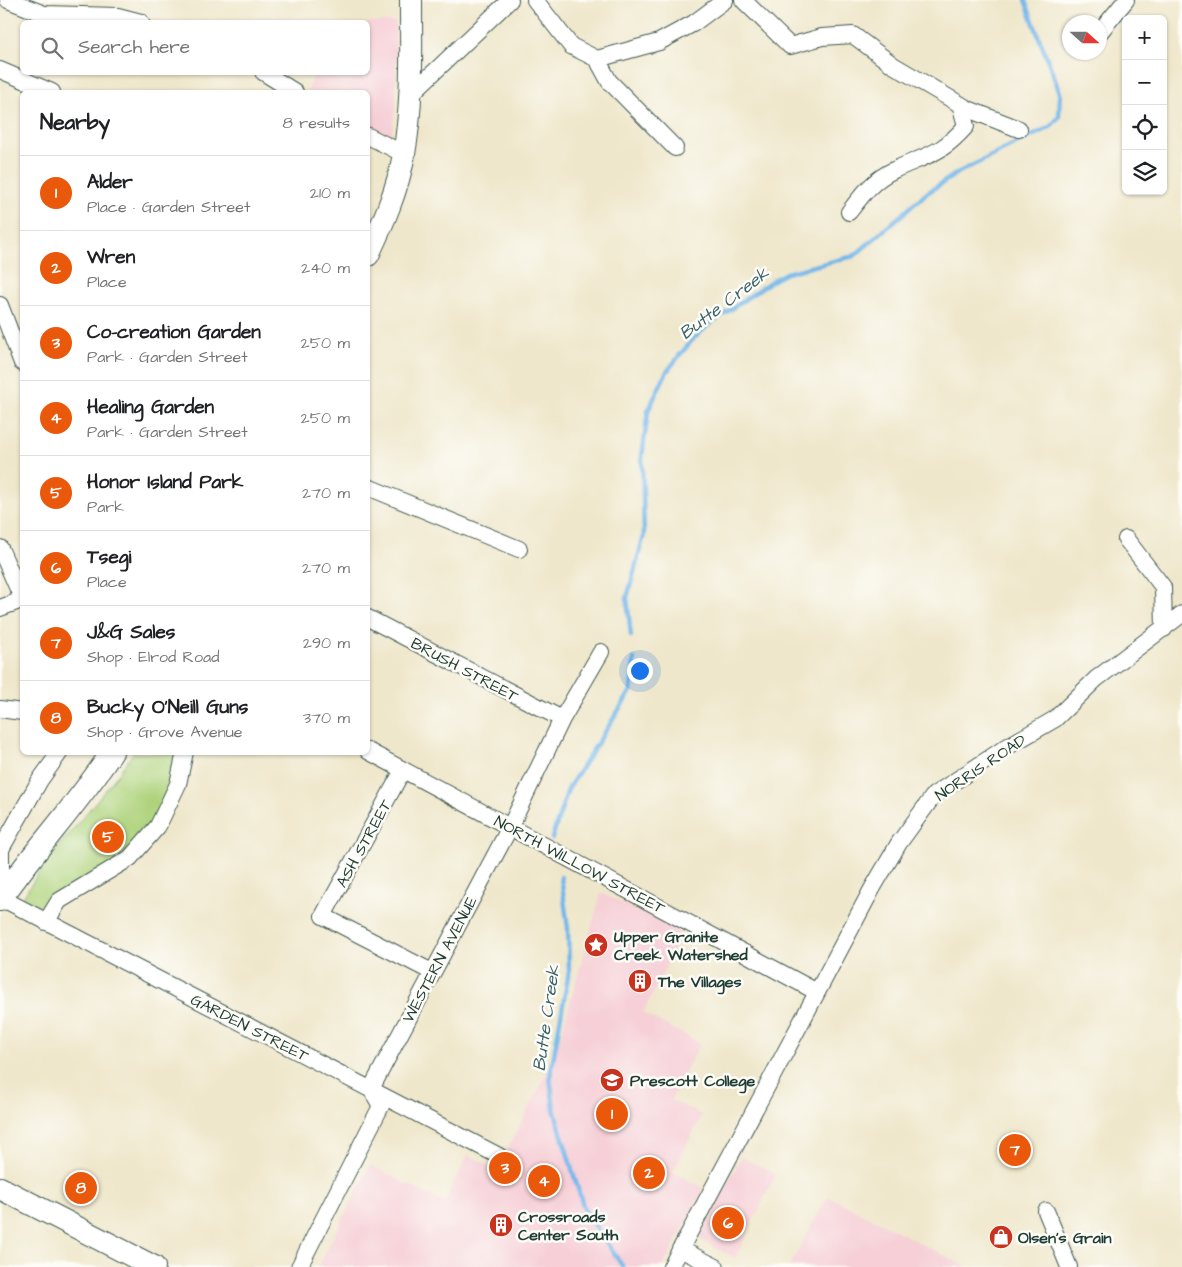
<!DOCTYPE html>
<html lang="en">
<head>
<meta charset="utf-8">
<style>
  body { margin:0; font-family:"Architects Daughter",sans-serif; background:#f2f2f2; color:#202124 }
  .controls { position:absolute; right:15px; top:15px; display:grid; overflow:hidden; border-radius:8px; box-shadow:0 1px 4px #0004 }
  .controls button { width:45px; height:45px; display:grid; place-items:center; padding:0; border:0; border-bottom:1px solid #e0e0e0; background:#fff; color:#202124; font:25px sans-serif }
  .compass { position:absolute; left:1062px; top:15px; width:45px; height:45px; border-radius:50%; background:#fff; box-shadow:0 1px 4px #0004; rotate:111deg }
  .you { position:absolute; left:639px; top:670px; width:18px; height:18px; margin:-12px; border:4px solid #fff; border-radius:50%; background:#1a73e8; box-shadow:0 0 0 8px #1a73e833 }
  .badge { display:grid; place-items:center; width:32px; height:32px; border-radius:50%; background:#ea580c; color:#fff; font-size:16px; font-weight:700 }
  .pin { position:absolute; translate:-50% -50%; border:2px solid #fff; box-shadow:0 1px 5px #0006 }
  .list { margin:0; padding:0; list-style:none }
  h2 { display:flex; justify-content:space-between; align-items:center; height:65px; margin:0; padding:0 20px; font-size:21px }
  h2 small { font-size:16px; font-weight:400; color:#757577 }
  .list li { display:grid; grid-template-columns:32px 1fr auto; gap:15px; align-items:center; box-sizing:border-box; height:75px; padding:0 20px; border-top:1px solid #e0e0e0 }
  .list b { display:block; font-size:19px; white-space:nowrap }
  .list p { margin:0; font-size:16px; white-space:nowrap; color:#757577 }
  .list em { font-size:16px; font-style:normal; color:#757577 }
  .icon { flex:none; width:28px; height:28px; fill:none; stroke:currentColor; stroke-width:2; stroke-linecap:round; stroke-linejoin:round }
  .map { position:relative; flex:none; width:1182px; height:1267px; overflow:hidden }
  .search { position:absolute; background:#fff; box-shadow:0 1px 4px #0004; left:20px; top:20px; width:350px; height:55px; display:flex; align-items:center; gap:12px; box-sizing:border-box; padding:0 18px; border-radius:8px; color:#757577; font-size:19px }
  .panel { position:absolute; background:#fff; box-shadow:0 1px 4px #0004; left:20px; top:90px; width:350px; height:665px; border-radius:8px }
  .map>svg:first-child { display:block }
</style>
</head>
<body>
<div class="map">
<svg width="1182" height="1267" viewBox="0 0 1182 1267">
  <rect width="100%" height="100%" fill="#fdfcf7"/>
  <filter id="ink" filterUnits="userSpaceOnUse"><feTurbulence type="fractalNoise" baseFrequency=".02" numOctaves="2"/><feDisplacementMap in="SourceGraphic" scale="10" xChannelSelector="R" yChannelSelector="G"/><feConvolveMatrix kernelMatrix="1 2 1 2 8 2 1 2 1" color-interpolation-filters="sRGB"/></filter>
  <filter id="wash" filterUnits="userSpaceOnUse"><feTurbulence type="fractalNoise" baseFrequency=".0096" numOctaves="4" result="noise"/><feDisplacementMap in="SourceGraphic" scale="20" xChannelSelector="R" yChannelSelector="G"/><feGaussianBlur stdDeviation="1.12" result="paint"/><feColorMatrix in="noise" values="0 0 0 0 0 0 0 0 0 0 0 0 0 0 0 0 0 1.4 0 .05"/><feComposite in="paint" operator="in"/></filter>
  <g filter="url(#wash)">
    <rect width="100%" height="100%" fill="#efe7cb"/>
    <path fill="#f6cfd7" d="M334,22H396V103L391,138L368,130V92H307L315,73L368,72V22Z
      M601,893L683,933L643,1013L700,1043L671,1100L702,1115L673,1172L704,1188L663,1267H318L370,1165L444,1203L468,1155L497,1169L554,1060Z
      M741,1157L776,1174L735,1258L699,1239Z
      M828,1196L967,1267H789Z"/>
    <path fill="#aed37c" stroke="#668858" d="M133,753H185L178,784L130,858L59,901L46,922L18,907C46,853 98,805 133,753Z"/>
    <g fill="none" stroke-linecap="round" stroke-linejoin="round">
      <path stroke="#75b7ea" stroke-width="4.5" d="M631,636L627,598L644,535L642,457L648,411L666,373L679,356L694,338L711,323L773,280L786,273L854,256L927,193L959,172L1050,127L1059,117L1060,93L1025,0
        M552,838L568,789L631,691L634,659
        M561,877L568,928L569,971L550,1077L554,1109L584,1209L623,1267"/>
    </g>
  </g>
  <g filter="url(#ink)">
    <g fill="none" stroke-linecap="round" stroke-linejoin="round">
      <g stroke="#3e564b" stroke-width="18">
        <path id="street" d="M8,0L44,14L118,16L141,22
          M535,0L571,46L597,59L659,42L694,23L725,0
          M743,0L790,46L822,37L853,35L893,65L968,109L1019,129
          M1100,32L1126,0
          M597,59L609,81L675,148
          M0,70L52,92
          M263,72L295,92
          M411,94L510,0
          M368,136L404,154
          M849,212C862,195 874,179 894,170C926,155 941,155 966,126L960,104
          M0,305L22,363
          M368,487L519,549
          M1126,539L1163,587L1164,629
          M0,548L22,598
          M0,608L22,600
          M368,618L562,719
          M0,709L22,712
          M368,751L817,992
          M60,752L40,780L1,849V898L499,1156
          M403,770L323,916L432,972
          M46,922L59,901L130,858L158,826L178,784L185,752
          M1046,1211L1069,1267
          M680,1249L716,1267
          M299,1267L381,1106L371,1089L510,827L562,719L601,652
          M671,1267L872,889L899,843L934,795L1005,748L1055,719L1096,679L1182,614"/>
      </g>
      <g stroke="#3e564b" stroke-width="24">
        <path id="secondary" d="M368,255C383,223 398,189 404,154C413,103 411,51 411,0
          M0,900C35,849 78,804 112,752
          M0,1188L154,1267"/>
      </g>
      <use href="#street" stroke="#fff" stroke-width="16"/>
      <use href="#secondary" stroke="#fff" stroke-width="22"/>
    </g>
  </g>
  <defs>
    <g id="sight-disc" transform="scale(1.25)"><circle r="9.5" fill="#c8321e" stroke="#fdfcf7"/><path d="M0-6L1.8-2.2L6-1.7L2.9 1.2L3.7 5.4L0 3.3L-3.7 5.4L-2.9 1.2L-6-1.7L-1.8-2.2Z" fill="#fff"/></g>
    <g id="building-disc" transform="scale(1.25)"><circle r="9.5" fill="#c8321e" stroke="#fdfcf7"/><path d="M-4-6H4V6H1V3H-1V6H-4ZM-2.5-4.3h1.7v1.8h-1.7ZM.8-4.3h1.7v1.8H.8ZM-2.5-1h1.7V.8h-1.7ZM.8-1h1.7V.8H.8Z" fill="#fff"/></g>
    <g id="university-disc" transform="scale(1.25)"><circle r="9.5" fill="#c8321e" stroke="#fdfcf7"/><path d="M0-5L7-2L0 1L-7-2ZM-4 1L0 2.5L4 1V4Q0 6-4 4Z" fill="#fff"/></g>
    <g id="shop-disc" transform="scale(1.25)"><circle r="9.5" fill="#c8321e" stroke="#fdfcf7"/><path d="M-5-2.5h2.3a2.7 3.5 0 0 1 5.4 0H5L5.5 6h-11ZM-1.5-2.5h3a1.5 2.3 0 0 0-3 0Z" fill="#fff"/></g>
  </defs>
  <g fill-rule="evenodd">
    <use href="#sight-disc" x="596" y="945"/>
    <use href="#building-disc" x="640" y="981"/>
    <use href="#university-disc" x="612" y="1080"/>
    <use href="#building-disc" x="501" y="1225"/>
    <use href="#shop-disc" x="1001" y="1237"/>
  </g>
  <g text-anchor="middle" stroke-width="5" stroke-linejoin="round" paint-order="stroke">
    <g font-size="16" fill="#1f3d34" stroke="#fdfcf7">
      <text transform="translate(465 669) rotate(28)" y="6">BRUSH STREET</text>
      <text transform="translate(980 767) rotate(-34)" y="6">NORRIS ROAD</text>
      <text transform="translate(363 843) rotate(-61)" y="6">ASH STREET</text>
      <text transform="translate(580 864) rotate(28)" y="6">NORTH WILLOW STREET</text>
      <text transform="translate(439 959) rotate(-62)" y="6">WESTERN AVENUE</text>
      <text transform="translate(250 1027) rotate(27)" y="6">GARDEN STREET</text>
    </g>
    <g font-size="16" font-weight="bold" fill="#1f3d34" stroke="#fdfcf7" text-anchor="start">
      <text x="614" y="942">Upper Granite<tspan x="614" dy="18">Creek Watershed</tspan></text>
      <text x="658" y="987">The Villages</text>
      <text x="630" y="1086">Prescott College</text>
      <text x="518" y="1222">Crossroads<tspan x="518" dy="18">Center South</tspan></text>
      <text x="1018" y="1243">Olsen's Grain</text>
    </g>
    <g font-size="18" font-style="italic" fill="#39626b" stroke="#fdfcf7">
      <text transform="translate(724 303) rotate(-37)" y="6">Butte Creek</text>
      <text transform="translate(546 1018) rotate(-82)" y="6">Butte Creek</text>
    </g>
  </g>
</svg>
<div class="controls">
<button>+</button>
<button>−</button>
<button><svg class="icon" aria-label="locate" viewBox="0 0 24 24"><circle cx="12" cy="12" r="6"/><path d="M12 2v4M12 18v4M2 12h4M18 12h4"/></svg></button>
<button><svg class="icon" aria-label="layers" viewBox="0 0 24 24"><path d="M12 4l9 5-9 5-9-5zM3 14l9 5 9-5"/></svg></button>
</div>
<svg class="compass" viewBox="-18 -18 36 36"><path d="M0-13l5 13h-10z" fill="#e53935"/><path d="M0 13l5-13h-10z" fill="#757577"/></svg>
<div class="you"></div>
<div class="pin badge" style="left:612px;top:1114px">1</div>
<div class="pin badge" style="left:649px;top:1173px">2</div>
<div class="pin badge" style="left:505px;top:1168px">3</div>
<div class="pin badge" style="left:544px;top:1181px">4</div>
<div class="pin badge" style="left:108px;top:837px">5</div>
<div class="pin badge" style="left:728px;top:1223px">6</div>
<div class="pin badge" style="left:1015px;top:1150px">7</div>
<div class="pin badge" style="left:81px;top:1188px">8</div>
<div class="search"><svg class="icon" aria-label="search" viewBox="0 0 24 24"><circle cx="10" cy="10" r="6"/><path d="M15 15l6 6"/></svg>Search here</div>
<section class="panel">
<h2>Nearby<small>8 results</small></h2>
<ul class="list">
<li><span class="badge">1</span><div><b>Alder</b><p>Place · Garden Street</p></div><em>210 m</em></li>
<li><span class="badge">2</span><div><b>Wren</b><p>Place</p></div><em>240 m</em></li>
<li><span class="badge">3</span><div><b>Co-creation Garden</b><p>Park · Garden Street</p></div><em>250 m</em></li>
<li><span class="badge">4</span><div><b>Healing Garden</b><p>Park · Garden Street</p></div><em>250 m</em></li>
<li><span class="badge">5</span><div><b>Honor Island Park</b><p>Park</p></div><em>270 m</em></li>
<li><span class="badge">6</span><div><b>Tsegi</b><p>Place</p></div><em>270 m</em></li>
<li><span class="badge">7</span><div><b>J&amp;G Sales</b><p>Shop · Elrod Road</p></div><em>290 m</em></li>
<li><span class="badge">8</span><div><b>Bucky O'Neill Guns</b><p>Shop · Grove Avenue</p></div><em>370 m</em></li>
</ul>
</section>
</div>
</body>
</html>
